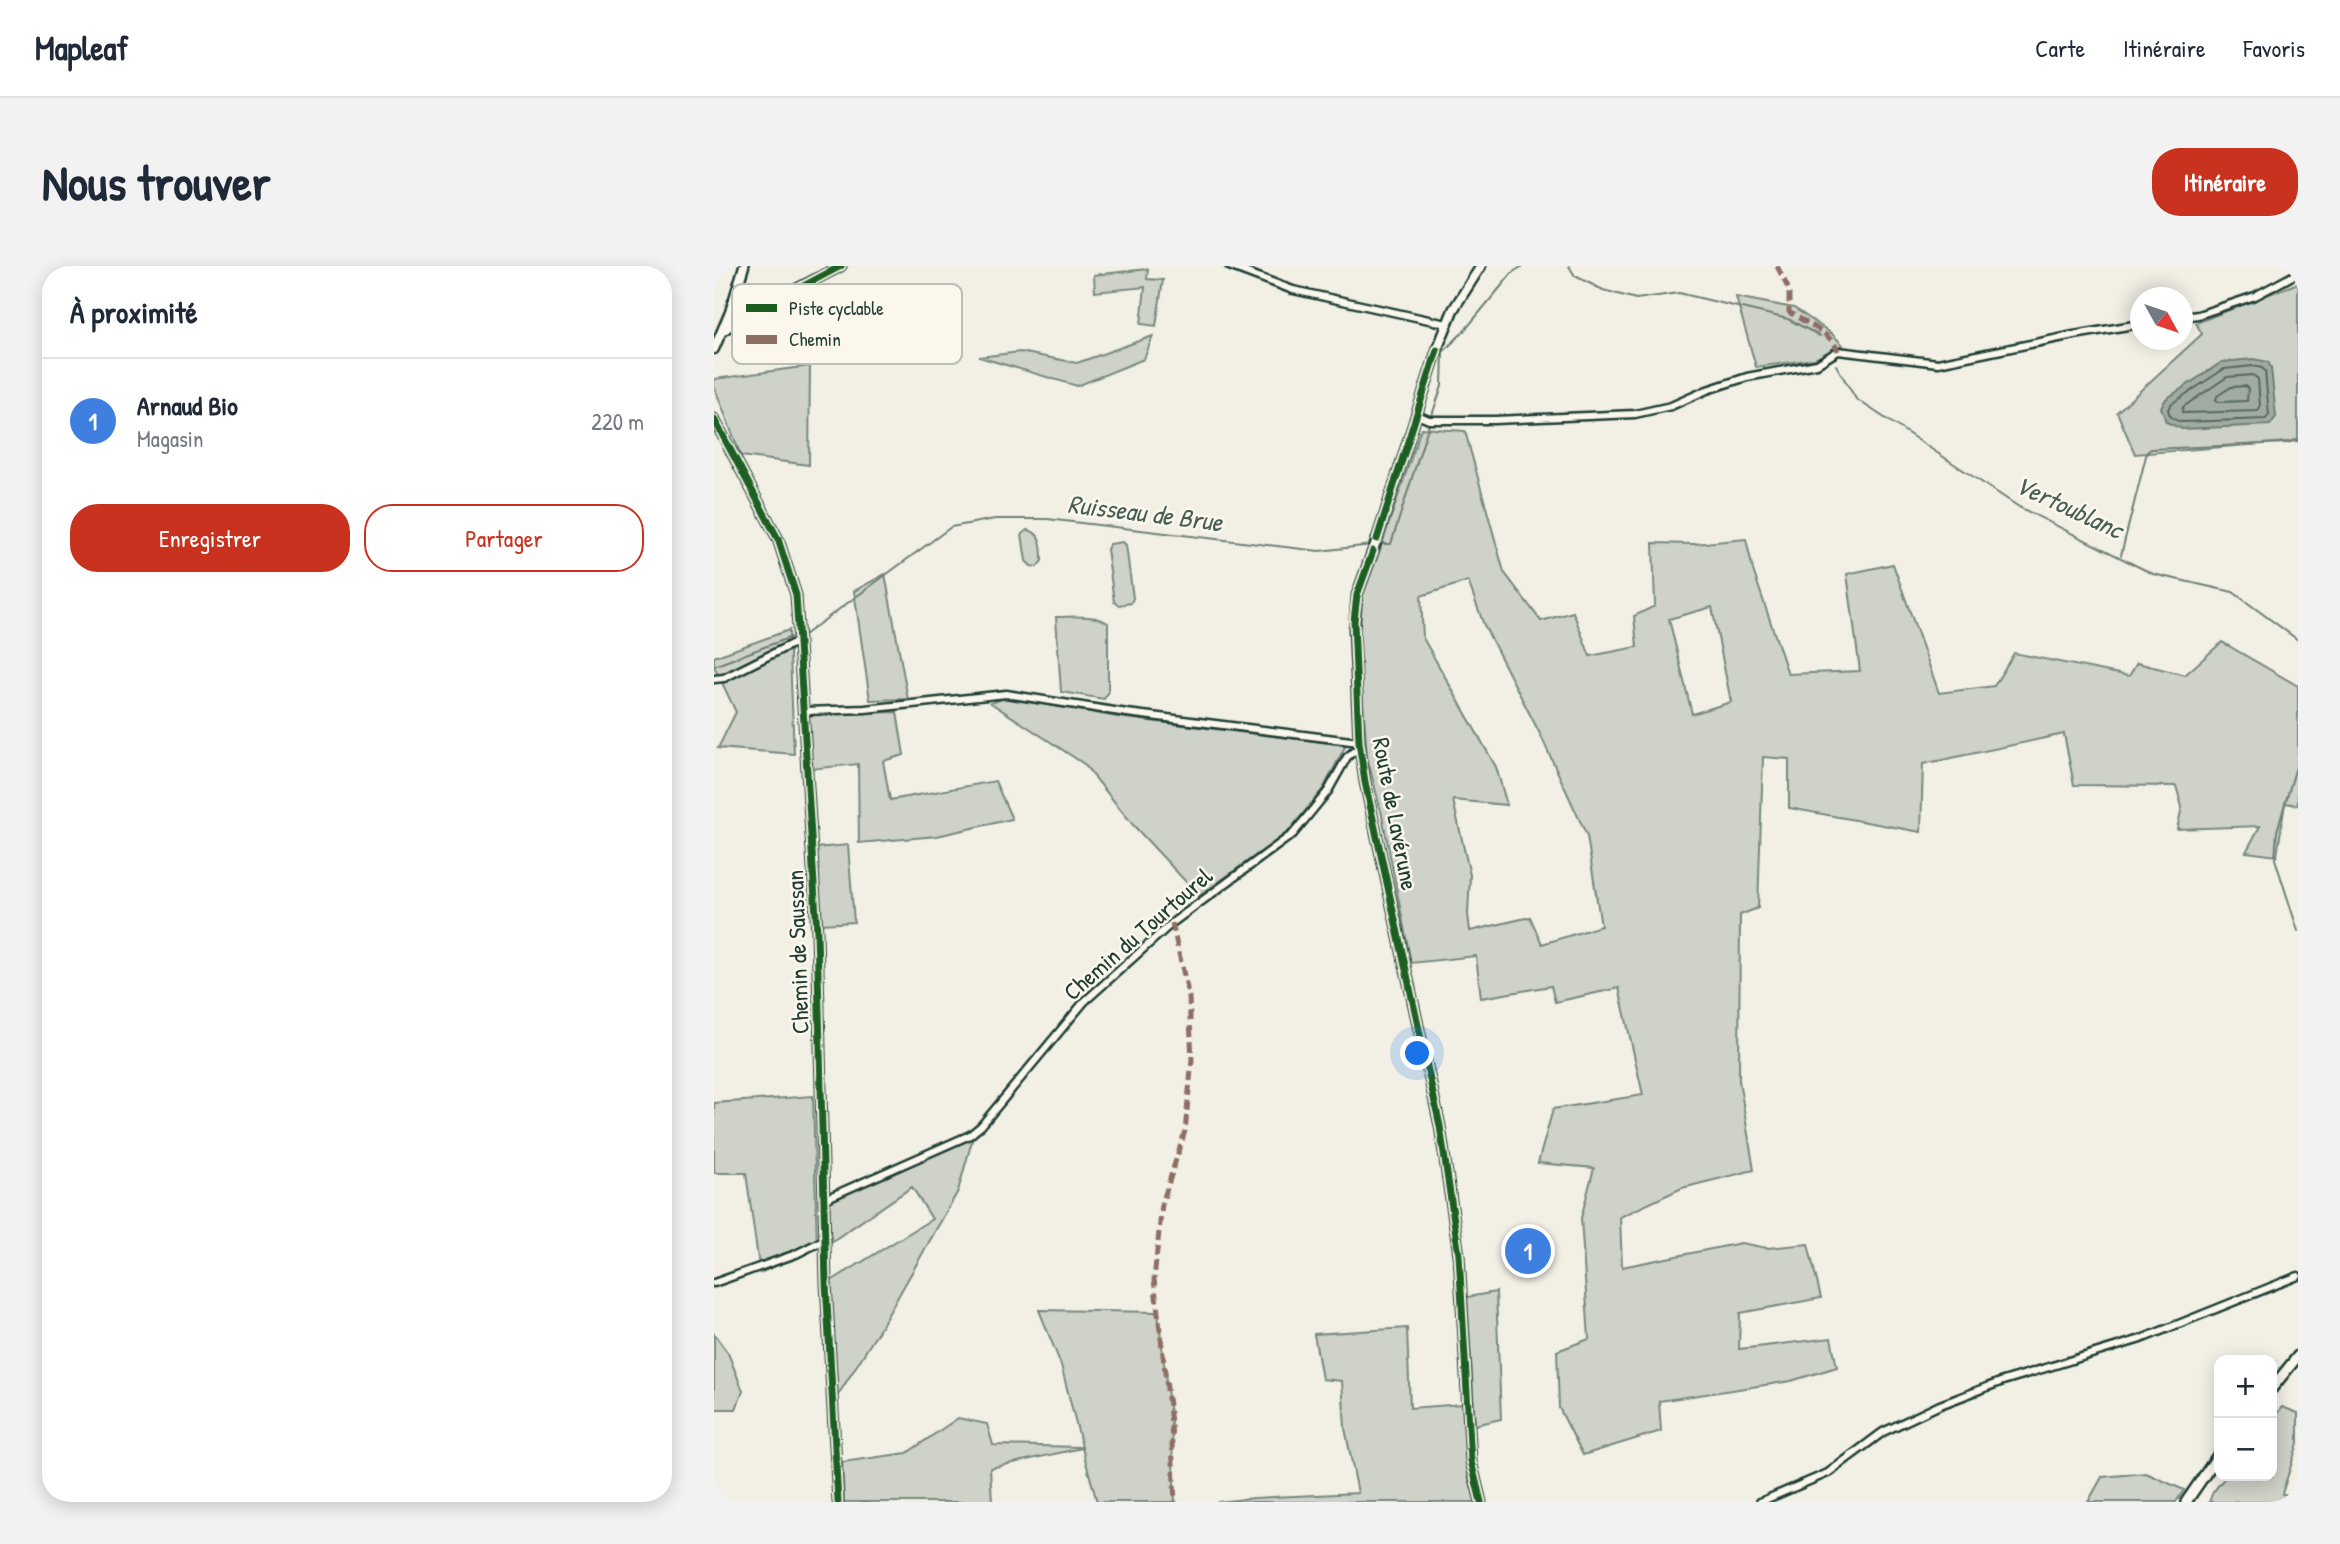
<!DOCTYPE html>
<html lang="fr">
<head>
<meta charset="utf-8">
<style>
  body { margin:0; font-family:"Patrick Hand",sans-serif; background:#f2f2f3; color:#1f2937 }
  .controls { position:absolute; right:21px; bottom:21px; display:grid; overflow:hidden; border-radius:14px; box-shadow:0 4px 18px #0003 }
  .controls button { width:63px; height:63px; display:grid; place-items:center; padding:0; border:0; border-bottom:2px solid #e0e1e3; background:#fff; color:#1f2937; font:35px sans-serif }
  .compass { position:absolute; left:1416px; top:21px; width:63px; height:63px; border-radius:50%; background:#fff; box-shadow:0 4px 18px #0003; rotate:130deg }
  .you { position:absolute; left:704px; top:788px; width:24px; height:24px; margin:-18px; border:5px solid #fff; border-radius:50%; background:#1a73e8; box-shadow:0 0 0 10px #1a73e833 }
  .badge { display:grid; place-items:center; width:46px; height:46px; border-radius:50%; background:#c8321e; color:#fff; font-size:23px; font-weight:700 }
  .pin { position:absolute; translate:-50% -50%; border:4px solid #fff; box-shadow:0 2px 7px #0006 }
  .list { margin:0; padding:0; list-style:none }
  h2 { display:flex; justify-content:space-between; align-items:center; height:91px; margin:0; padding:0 28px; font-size:30px }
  h2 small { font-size:23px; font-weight:400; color:#747a83 }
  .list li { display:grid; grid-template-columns:46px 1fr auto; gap:21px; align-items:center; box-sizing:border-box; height:126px; padding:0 28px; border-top:2px solid #e0e1e3 }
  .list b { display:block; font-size:26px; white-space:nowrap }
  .list p { margin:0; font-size:23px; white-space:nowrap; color:#747a83 }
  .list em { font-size:23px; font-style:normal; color:#747a83 }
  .actions { display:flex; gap:14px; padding:21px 28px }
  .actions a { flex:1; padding:16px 0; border:2px solid #c8321e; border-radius:28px; text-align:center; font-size:24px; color:#c8321e }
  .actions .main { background:#c8321e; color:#fff }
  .map { position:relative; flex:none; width:1584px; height:1236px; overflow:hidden; border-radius:28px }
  header { display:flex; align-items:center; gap:42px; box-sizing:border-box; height:98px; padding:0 35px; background:#fff; border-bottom:2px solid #e0e1e3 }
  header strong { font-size:33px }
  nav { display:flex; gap:38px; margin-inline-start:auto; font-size:24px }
  .intro { display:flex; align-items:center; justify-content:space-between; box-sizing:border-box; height:168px; padding:0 42px }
  h1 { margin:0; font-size:49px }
  .button { padding:18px 32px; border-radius:28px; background:#c8321e; color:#fff; font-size:24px; font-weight:700 }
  main { display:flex; gap:42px; padding:0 42px }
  aside { flex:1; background:#fff; border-radius:28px; box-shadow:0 4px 18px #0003 }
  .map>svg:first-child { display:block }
</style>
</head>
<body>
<header>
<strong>Mapleaf</strong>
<nav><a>Carte</a><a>Itinéraire</a><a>Favoris</a></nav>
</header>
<div class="intro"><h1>Nous trouver</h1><a class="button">Itinéraire</a></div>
<main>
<aside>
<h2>À proximité<small></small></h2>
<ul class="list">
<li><span class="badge" style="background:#3f7fe0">1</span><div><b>Arnaud Bio</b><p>Magasin</p></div><em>220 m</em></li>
</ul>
<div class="actions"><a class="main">Enregistrer</a><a>Partager</a></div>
</aside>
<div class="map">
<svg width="1584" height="1236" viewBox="0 0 1584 1236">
  <rect width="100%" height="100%" fill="#f2f0e5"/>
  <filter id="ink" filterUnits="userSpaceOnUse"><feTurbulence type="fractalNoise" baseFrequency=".0143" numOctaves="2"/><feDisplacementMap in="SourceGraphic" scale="14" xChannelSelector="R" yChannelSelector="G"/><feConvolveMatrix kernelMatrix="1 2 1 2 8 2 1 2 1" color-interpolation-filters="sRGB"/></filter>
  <g filter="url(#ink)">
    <path fill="#cfd2c8" stroke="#77887e" stroke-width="2" fill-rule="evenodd" d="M434,3L433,13L449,14L442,60L427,58L431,21L381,26L380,9Z
      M1584,17V175L1421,188L1403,146L1488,68L1482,57Z
      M1022,31L1080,42L1117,67L1129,79L1101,93L1042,101Z
      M439,70L430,93L363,120L265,91L306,86L363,97Z
      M96,100L95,199L27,190L0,120V113Z
      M707,162L751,165L790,306L827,355L859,346L876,390L923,381L920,350L941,340L939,277L980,278L1032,273L1039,304L1074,408L1146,405L1133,308L1179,298L1225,427L1280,420L1300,387L1415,410L1423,397L1471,409L1508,376L1584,420V539L1571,537L1563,590L1532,586L1546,560L1463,563L1468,541L1462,520L1360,519L1350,468L1209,498L1207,566L1075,542V493L1049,491L1044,642L1026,649L1025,814L1040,904L968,922L906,951L908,1001L1027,977L1053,982L1094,978L1107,1032L1026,1047L1025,1083L1117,1072L1123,1101L1077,1115L945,1135L947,1165L869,1189L845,1142L843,1085L875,1073L867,952L880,902L824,897L839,843L929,829L905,722L841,736L837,720L767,732L762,690L697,697L668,549L653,491L643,351L648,331L664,290ZM754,315L770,359L826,468L873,570L887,660L828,678L816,651L756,665L754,648L756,609L739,534L793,539L782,501L709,372L707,330ZM998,341L1017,436L978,448L955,353Z
      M313,264C328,266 328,281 328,295L323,301L317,300L312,295L308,268Z
      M409,276L412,279L419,332L417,337L405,339L400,336L393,283L396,278Z
      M171,308L194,433L156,434L140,325Z
      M342,351C358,351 381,348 394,357V427L390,433L347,426Z
      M75,364L80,488L4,482L22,446L0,400V391Z
      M294,431L403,451L632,479L609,523L574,566L485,630L420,560L370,498L277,437Z
      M183,446L190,489L169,495L176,534L281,515L298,553L223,570L145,577L144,498L96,503L93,449Z
      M134,579L140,656L107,658L102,582Z
      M99,830L103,981L46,1007L32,907H0V837Z
      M259,871L244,925L164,1066L122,1132L117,1015L218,953L198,921L114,978L115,935Z
      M782,1026L787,1153L761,1159L753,1031Z
      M325,1044L444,1046L457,1157L461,1236H383L368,1182L276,1202L278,1236H130L128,1196L193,1187L244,1152L273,1158L279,1179L368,1181L347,1099Z
      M693,1062L696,1142L749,1138L754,1209L762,1236H503L540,1232L644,1227L631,1162L628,1115L608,1113L600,1068Z
      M0,1068L14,1087L29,1125L22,1143H0Z
      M1568,1141L1584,1147V1177L1568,1228L1584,1230V1236H1495L1499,1226L1512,1210H1558V1153Z
      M1432,1207L1470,1224L1462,1236H1374L1388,1211Z"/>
    <path fill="#a2aba1" stroke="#6e7f75" stroke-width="2" d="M1539,93L1554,96L1557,102L1562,151L1556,159L1468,163L1452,156L1447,141L1452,133L1508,96Z"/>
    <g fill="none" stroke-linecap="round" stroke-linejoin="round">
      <path stroke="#536960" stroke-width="2" d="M1539,100L1548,102L1551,105L1555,149L1552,153L1469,156C1461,155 1455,151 1454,143L1457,138L1510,103Z
        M1539,109L1544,113L1546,141L1544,145L1471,147L1468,146L1469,141L1513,111Z
        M1531,120L1534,123L1533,135L1505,136L1502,134L1503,130L1517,121Z"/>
      <path stroke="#6e7f75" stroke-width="2" d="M855,0L861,10L889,24L922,33L965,27L1074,53L1106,70
        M1122,99L1142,133L1305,241L1439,308L1519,326L1584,374
        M718,149L728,120L729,86L751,64L799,6L809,0
        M664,278H677L715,158
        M1407,289L1433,186L1437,183L1574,177L1584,173
        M90,369L237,261L281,253H333L605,285L658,279
        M0,400L77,371
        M1584,494L1563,565L1561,593L1584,665"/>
      <g stroke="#1f3d34" stroke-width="11">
        <path id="minor" d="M515,0L579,24L733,58
          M1468,51L1484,49L1541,30L1584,7
          M703,149L715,154H781L921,148L957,140L993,124L1033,111L1103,98L1124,85L1224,97L1360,69L1426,58
          M0,413L10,412L78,378H85
          M91,445L151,443L292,428L413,447L645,476
          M111,933L256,869L267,860L370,736L458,657L579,568L614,525L633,491L645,481
          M0,1017L82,988L112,973
          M1046,1236L1114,1207L1169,1166L1226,1139L1289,1115L1427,1073L1584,1010"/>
      </g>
      <g stroke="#1f3d34" stroke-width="13">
        <path id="tertiary" d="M767,0L739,44L723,84L663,273L643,329L640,363L645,476L651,516L726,860L745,989L757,1195L767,1236
          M9,65L23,54L127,0
          M0,83L16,46L30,0
          M0,153L64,273L82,329L103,666L112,1017L124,1236"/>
      </g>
      <g stroke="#1f3d34" stroke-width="14">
        <path id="secondary" d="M1558,1122L1584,1090
          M1472,1236L1505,1188"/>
      </g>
      <use href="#minor" stroke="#fbf7ec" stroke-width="6"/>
      <use href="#tertiary" stroke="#fbf7ec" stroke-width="8"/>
      <use href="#secondary" stroke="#fbf7ec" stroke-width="9"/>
      <path stroke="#8d6e63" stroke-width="5" stroke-dasharray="10 5" stroke-linecap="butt" d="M1063,0L1075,24V46C1091,57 1117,66 1124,85
        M458,657L475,731L478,794L471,865L448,938L440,1013L457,1157L461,1236"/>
      <g stroke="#fbf7ec" stroke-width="11">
        <path id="cycleway" d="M42,45L127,0
          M0,153L64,273L82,329L103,666L112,1017L124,1236
          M663,273L723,84
          M659,285L643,329L640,355L645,476L651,516L726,860L745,989L757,1195L767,1236"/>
      </g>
      <use href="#cycleway" stroke="#1b5e20" stroke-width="7"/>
    </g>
  </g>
  <g text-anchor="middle" stroke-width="5" stroke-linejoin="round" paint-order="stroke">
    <g font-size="24" fill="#1f3d34" stroke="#fbf7ec">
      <text transform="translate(681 548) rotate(79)" y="8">Route de Lavérune</text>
      <text transform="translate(424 668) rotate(-41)" y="8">Chemin du Tourtourel</text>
      <text transform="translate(84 686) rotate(-92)" y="8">Chemin de Saussan</text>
    </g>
    <g font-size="26" font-style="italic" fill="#465e55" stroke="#fbf7ec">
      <text transform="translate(1355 241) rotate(25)" y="9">Vertoublanc</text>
      <text transform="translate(431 247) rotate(7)" y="9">Ruisseau de Brue</text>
    </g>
  </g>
  <rect x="18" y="18" width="230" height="80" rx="10" fill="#fbf7ec" stroke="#b9bfb5" stroke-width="2"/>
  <rect x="32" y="38" width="31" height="8" fill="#1b5e20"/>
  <rect x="32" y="69" width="31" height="9" fill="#8d6e63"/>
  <g font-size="19" fill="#1f3d34">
    <text x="75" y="49">Piste cyclable</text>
    <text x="75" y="80">Chemin</text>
  </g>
</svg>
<div class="controls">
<button>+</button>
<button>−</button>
</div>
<svg class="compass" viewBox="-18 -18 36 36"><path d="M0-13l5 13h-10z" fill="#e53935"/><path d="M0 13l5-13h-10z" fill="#747a83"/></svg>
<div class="you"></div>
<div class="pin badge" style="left:814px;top:985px;background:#3f7fe0">1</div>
</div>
</main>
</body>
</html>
